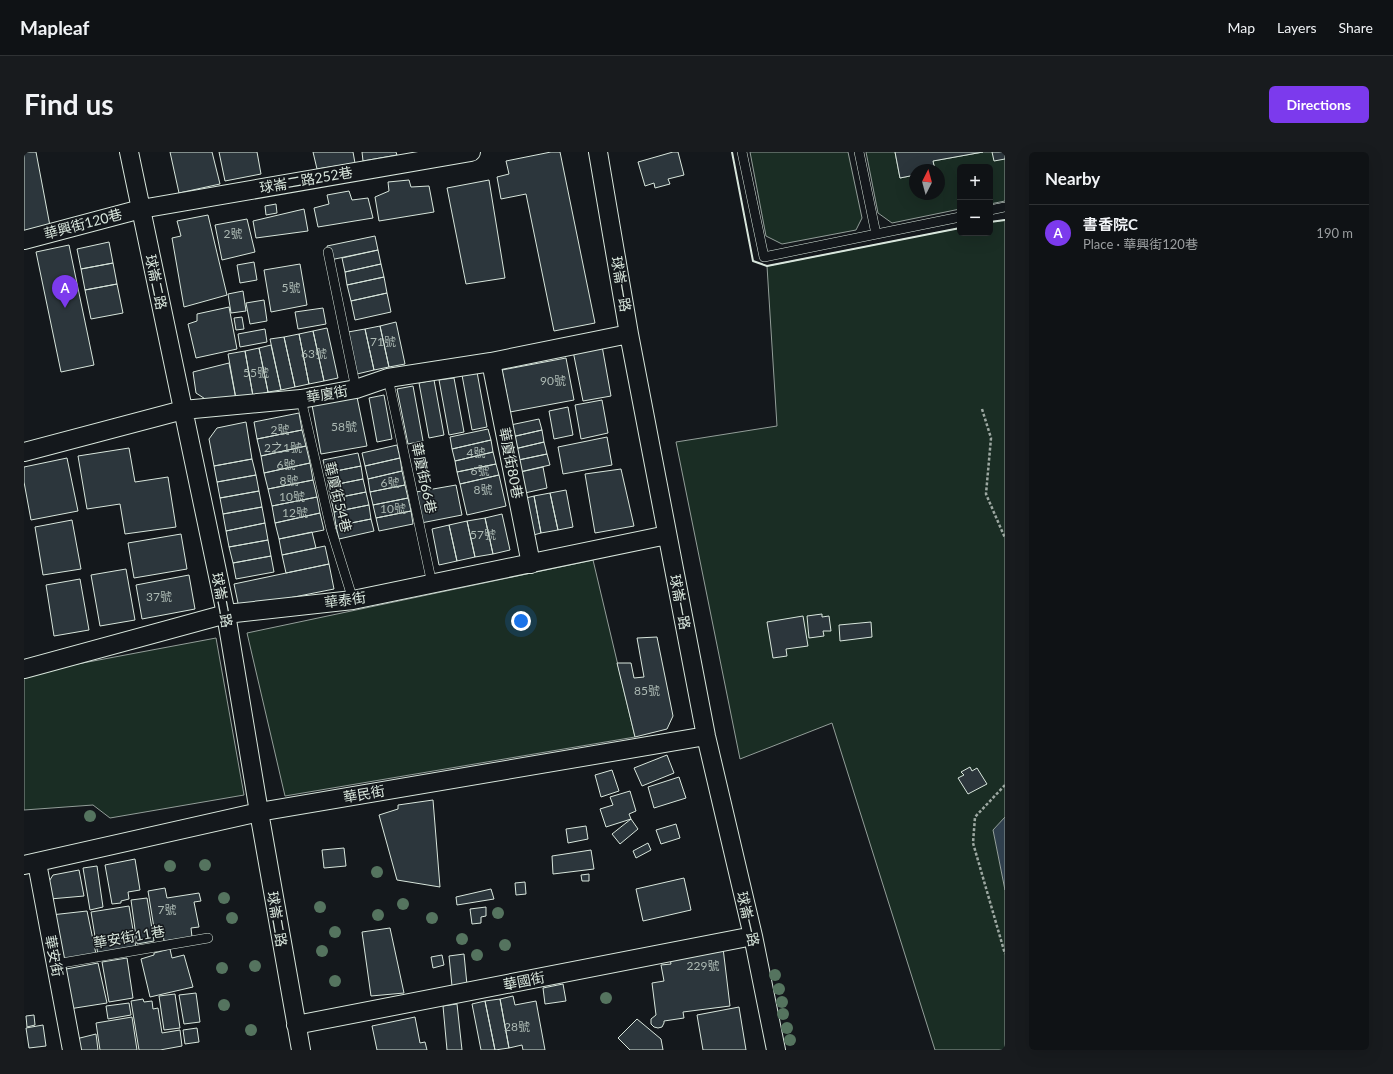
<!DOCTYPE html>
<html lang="en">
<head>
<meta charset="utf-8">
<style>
  body { margin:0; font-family:Lato,"Noto Sans TC",sans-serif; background:#181b1e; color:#f1f3f6 }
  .controls { position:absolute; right:12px; top:12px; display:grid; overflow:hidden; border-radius:6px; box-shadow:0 4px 16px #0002 }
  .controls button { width:36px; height:36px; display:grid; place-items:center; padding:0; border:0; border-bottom:1px solid #2f3234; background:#0f1215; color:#f1f3f6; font:20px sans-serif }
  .compass { position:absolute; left:885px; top:12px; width:36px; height:36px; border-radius:50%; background:#0f1215; box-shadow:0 4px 16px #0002; rotate:6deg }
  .you { position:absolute; left:497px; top:469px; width:14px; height:14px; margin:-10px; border:3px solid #fff; border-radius:50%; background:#1a73e8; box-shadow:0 0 0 6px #1a73e833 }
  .badge { display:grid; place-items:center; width:26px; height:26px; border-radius:50%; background:#7c3aed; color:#fff; font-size:13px; font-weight:700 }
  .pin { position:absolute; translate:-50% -33px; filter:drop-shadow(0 1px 2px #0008) }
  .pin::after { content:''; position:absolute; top:21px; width:14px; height:12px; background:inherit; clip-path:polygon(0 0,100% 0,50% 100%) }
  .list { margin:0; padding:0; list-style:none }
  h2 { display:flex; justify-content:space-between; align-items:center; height:52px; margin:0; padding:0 16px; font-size:17px }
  h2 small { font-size:13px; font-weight:400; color:#9b9ea0 }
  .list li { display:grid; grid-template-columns:26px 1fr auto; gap:12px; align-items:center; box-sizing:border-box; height:56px; padding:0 16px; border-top:1px solid #2f3234 }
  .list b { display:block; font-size:15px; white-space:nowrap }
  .list p { margin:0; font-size:13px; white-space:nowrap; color:#9b9ea0 }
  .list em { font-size:13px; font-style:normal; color:#9b9ea0 }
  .map { position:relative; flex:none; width:981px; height:898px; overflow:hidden; border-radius:6px }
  header { display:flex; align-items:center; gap:24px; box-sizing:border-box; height:56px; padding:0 20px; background:#0f1215; border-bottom:1px solid #2f3234 }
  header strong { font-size:19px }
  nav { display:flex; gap:22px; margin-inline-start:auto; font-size:14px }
  .intro { display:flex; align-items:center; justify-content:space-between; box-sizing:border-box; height:96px; padding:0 24px }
  h1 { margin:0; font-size:28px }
  .button { padding:10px 18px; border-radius:6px; background:#7c3aed; color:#fff; font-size:14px; font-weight:700 }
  main { display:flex; gap:24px; padding:0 24px }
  aside { flex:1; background:#0f1215; border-radius:6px; box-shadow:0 4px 16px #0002 }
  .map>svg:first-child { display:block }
</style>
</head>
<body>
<header>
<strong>Mapleaf</strong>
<nav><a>Map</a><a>Layers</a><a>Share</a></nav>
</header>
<div class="intro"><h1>Find us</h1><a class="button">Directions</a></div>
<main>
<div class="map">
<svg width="981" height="898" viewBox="0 0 981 898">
  <rect width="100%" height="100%" fill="#14181c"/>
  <path fill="#1a2d24" stroke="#939e99" d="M726,0H824L838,66L832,78L758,92L742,84Z
    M842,0H871L876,26L891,23V42H915V18H911L909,9L959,0H968L981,7V49L966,52V15H936V57L868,71L854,61Z
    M981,68V898H911L808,571L716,607L652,290L753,274L743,114L936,76V81H966V70Z
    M569,408L611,585L261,644L223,481Z
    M192,486L220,643L86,666L69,653L0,658V522Z"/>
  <path fill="#2f3f4d" stroke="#939e99" d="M981,665V738L969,678Z"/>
  <path fill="#2c363c" stroke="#d8e6dc" d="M0,0H12L26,74L0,79Z
    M146,0H188L196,32L155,41Z
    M195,0H233L237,22L201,29Z
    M289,0H329L331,11L293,17Z
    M338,0H372L373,3L339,9Z
    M527,0H536L571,171L530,179L502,42L477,47L473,25L485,22L482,9Z
    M649,0H654L660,23L644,27L646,32L631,36L630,31L621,34L614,10Z
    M871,0H959L909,9L911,18H891V23L876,26Z
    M968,0H981V7L970,9Z
    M385,28L387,35L405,34L410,60L355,69L351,45L365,39L364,30Z
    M465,28L481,126L442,132L423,36Z
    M325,39L328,48L344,46L349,66L294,75L290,56L305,52L303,43Z
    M252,52L253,61L242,63L241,54Z
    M280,57L284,79L232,86L229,69Z
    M184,63L203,143L160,155L148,86L157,84L153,69Z
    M223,67L231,100L198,108L191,73Z
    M351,84L354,98L306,108L303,94Z
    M85,90L89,111L57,117L53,97Z
    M45,93L70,213L37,220L12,100Z
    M354,98L357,112L321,120L318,106Z
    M230,110L233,128L216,131L213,113Z
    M89,111L93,132L61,138L57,117Z
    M276,112L283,153L247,160L240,118Z
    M357,112L360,125L323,133L321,120Z
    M360,125L363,141L327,149L323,133Z
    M93,132L99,161L67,167L61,138Z
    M219,139L222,159L207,161L204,142Z
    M363,141L367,160L331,168L327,149Z
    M240,148L243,169L226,172L222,151Z
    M205,155L213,197L172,206L164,172L173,169V162Z
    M299,156L302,172L274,177L271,160Z
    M218,165L220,177L212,178L210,166Z
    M372,170L381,212L365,215L356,174Z
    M356,174L365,215L350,218L341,177Z
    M303,176L314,226L300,229L289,179Z
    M241,177L243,190L216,195L214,182Z
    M341,177L350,218L333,222L324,180Z
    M289,179L300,229L285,232L275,182Z
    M275,182L285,232L271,235L260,185Z
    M260,185L271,235L257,238L246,187Z
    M247,193L257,238L244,240L235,196Z
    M578,194L587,244L559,249L549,199Z
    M235,196L244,240L229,244L221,199Z
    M221,199L229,244L212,247L204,202Z
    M542,206L550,248L486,260L478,218Z
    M205,211L212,247L189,252L172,241L169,220Z
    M453,220L463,275L448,278L438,223Z
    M430,226L440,280L425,283L415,228Z
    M410,228L420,283L405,286L395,231Z
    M389,234L399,289L384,292L373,237Z
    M360,243L368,287L353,290L345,246Z
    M333,245L343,294L297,302L288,253Z
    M578,248L584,281L557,287L551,253Z
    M544,255L549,283L530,287L525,259Z
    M275,261L278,278L233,287L230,270Z
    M515,267L518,278L479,287L477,275Z
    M222,270L228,307L190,314L185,287L193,276Z
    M464,277L467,288L428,297L426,285Z
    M278,278L282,294L237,304L233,287Z
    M518,278L520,290L482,299L479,287Z
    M583,285L588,313L539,322L534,295Z
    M467,288L469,300L431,309L428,297Z
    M520,290L523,302L485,310L482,299Z
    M373,293L376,306L341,314L338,301Z
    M282,294L286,311L240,321L237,304Z
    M105,296L111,330L144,325L152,375L101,382L96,352L63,357L54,304Z
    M469,300L472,312L433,320L431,309Z
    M334,301L337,314L302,321L299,308Z
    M523,302L526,313L487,322L485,310Z
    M43,306L54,359L7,368L0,330V315Z
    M376,306L378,319L344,327L341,314Z
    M228,307L232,323L193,330L190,314Z
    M286,311L289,328L244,337L240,321Z
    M472,312L475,323L436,332L433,320Z
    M337,314L339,327L304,334L302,321Z
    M519,315L523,336L492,343L487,322Z
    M597,317L610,374L571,381L561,322Z
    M378,319L381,333L346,340L344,327Z
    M232,323L235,339L196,346L193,330Z
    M475,323L482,354L443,363L436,332Z
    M339,327L342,340L307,347L304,334Z
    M289,328L293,345L248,354L244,337Z
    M381,333L384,346L349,353L346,340Z
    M432,333L438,363L397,371L392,340Z
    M542,338L549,375L534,378L526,341Z
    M235,339L238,355L199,362L196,346Z
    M342,340L345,353L310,360L307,347Z
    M526,341L534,378L517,381L510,344Z
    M510,344L517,381L502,385L494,348Z
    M293,345L296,361L251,371L248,354Z
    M384,346L387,359L352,366L349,353Z
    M345,353L347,367L312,374L310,360Z
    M238,355L241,371L202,379L199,362Z
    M387,359L389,372L355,379L352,366Z
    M296,361L300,378L255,387L251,371Z
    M478,362L486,398L469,402L461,366Z
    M461,366L469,402L451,405L443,369Z
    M347,367L350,379L315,387L312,374Z
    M48,368L57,417L19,423L11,375Z
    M443,369L451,405L433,409L425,373Z
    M241,371L244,388L205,395L202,379Z
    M425,373L433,409L415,413L408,377Z
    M288,380L292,396L258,403L255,387Z
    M157,382L163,417L110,426L104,391Z
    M244,388L247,404L209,411L205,395Z
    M301,394L305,412L262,421L258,403Z
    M247,404L250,420L212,427L209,411Z
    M305,412L310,437L215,456L210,432Z
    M102,417L111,468L76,474L67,423Z
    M165,423L171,457L118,467L112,433Z
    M56,427L65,478L30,484L22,433Z
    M798,462V465L805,464L807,479H799L800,484L785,486L783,464Z
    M779,464L784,494L762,497L763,504L749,506L743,470Z
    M847,470L848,485L816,489L815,473Z
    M633,485L649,564L643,577L611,585L593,511H607L610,526L620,525L613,486Z
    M643,603L650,621L618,634L610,616Z
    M946,615L948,619L953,616L963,632L944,642L934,626L940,623L937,620Z
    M588,618L595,639L577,645L571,623Z
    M655,625L662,646L630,656L624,635Z
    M606,639L612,659L605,662L607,667L582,675L576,657L589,653L586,645Z
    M409,648L416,735L373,728L355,663L374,657V653Z
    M607,667L614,677L596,692L588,682Z
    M652,672L656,686L637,692L632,678Z
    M562,674L564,687L544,691L542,677Z
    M624,691L627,698L612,706L609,699Z
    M320,696L322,714L300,716L298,698Z
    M567,698L570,717L529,722L528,704Z
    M111,707L116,738L104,740L105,747L97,749V751L88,752L81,713Z
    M73,714L79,755L66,758L59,716Z
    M55,718L60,744L26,747L24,731L29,723Z
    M565,722V729H558L557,723Z
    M660,726L667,758L619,769L612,737Z
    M501,730L502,742L492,743L491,731Z
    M141,736L143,746L175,741L177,749L170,750L175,775L167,776L168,785L140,789L139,781L131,782L124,739Z
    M467,737L470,747L433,753L432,745Z
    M123,746L130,789L113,792L107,748Z
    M105,754L112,796L74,803L67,760Z
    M462,755V764L457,765V771L448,772L446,757Z
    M63,759L72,802L39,808L27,763Z
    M366,776L380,841L347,844L338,780Z
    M699,796L706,854L659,860L660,866L640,869V871L638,875L634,876L630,875L627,872V867L632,863L628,831L640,829L637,813L647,812L645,802Z
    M146,797L148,806L160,803L169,835L126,845L117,807L130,803V801Z
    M440,802L443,833L428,834L425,804Z
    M418,803L420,813L409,816L407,805Z
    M103,806L109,846L85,850L78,810Z
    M74,811L83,851L45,857L37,818Z
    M539,832L542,849L521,852L519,836Z
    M172,841L176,870L160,872L155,843Z
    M151,842L156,876L140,878L135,844Z
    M489,844L491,853L512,849L521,898H499L498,893L485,896L476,847Z
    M119,847L120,850L128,849L129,857L134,856L138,881L156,878L158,894L136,898H115L107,849Z
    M476,847L485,896L471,898L461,849Z
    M461,849L471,898H457L448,852Z
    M105,851L107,863L84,867L82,854Z
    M433,852L438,898H423L419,854Z
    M715,855L722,898H679L673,863Z
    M10,863L11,873L3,875L2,864Z
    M108,865L113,898H76L72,871Z
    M391,865L396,891L401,890L403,898H353L348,874Z
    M613,867L637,887L639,898H606L594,886Z
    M19,873L22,894L5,896L2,876Z
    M173,876L175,890L161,892L159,878Z
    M72,882L74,898H53L52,887Z"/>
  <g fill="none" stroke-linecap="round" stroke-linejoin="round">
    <g stroke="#d8e6dc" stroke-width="10">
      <path id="lane" d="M718,0L740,105L936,65
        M835,0L852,82
        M966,58L981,55
        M304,100L332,237
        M364,226L408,432
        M277,247L307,377L329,448
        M32,812L184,786"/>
    </g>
    <g stroke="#d8e6dc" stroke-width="20">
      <path id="street" d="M105,0L202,462L235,660L277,898
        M574,0L605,182L682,584L729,784L752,898
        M0,88L117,57L447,0
        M467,210L507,412
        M0,300L159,258L277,247L332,237L364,226L467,210L605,182
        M0,517L202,462L329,448L643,383
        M13,711L48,898
        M0,713L235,660L682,584
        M272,873L729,784"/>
    </g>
    <path stroke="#9da8a2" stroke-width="2.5" stroke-dasharray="3 2" stroke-linecap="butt" d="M958,257L967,286L962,342L981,386
      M981,633L951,665L949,691L981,802"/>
    <use href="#lane" stroke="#14181c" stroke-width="9"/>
    <use href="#street" stroke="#14181c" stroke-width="18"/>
    <path stroke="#d8e6dc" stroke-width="2" d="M708,0L729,109L743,114L936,76
      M966,70L981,68"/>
  </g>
  <g fill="#55745f">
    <circle cx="66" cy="664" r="6"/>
    <circle cx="181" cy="713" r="6"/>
    <circle cx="146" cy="714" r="6"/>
    <circle cx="353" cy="720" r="6"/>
    <circle cx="200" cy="746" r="6"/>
    <circle cx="379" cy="752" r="6"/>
    <circle cx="296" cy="755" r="6"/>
    <circle cx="474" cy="761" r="6"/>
    <circle cx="354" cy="763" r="6"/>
    <circle cx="208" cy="766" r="6"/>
    <circle cx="408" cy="766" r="6"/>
    <circle cx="311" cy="780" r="6"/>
    <circle cx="438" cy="787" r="6"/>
    <circle cx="481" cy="793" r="6"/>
    <circle cx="298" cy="799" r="6"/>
    <circle cx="453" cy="803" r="6"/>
    <circle cx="231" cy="814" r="6"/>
    <circle cx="198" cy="816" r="6"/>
    <circle cx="751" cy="823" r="6"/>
    <circle cx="311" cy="829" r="6"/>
    <circle cx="755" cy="837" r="6"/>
    <circle cx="582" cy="846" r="6"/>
    <circle cx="758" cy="850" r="6"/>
    <circle cx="200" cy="853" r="6"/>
    <circle cx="759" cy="862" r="6"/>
    <circle cx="763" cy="876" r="6"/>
    <circle cx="227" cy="878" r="6"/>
    <circle cx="766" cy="888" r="6"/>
  </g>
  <g text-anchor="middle" stroke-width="3" stroke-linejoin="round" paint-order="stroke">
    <g font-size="12" fill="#adbab4">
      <text x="209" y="86">2號</text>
      <text x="267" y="140">5號</text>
      <text x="359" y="194">71號</text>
      <text x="290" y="206">63號</text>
      <text x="232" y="225">55號</text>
      <text x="529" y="233">90號</text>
      <text x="320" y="279">58號</text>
      <text x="256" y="282">2號</text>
      <text x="259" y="300">2之1號</text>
      <text x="452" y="305">4號</text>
      <text x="262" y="317">6號</text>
      <text x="456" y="323">6號</text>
      <text x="265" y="333">8號</text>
      <text x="366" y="335">6號</text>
      <text x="459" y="342">8號</text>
      <text x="268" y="349">10號</text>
      <text x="369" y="361">10號</text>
      <text x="271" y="365">12號</text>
      <text x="459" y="387">57號</text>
      <text x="135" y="449">37號</text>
      <text x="623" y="543">85號</text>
      <text x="143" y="762">7號</text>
      <text x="679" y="818">229號</text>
      <text x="493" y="879">28號</text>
    </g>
    <g font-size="14" fill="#d8e6dc" stroke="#14181c">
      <text transform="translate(282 28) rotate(-10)" y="5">球崙二路252巷</text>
      <text transform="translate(59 72) rotate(-15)" y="5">華興街120巷</text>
      <text transform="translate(132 130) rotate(78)" y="5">球崙二路</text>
      <text transform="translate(597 132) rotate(80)" y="5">球崙一路</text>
      <text transform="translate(303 242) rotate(-10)" y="5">華廈街</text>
      <text transform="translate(487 311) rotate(79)" y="5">華廈街80巷</text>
      <text transform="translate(400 326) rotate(78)" y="5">華廈街66巷</text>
      <text transform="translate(314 345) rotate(76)" y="5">華廈街54巷</text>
      <text transform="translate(198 448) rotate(79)" y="5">球崙二路</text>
      <text transform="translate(321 448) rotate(-8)" y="5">華泰街</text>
      <text transform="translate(656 450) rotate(79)" y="5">球崙一路</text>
      <text transform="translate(340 642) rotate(-10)" y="5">華民街</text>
      <text transform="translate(253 767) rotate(80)" y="5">球崙二路</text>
      <text transform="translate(724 767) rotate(77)" y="5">球崙一路</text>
      <text transform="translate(105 785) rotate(-10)" y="5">華安街11巷</text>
      <text transform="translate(30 804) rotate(79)" y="5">華安街</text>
      <text transform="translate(500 829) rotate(-11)" y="5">華國街</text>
    </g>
  </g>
</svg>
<div class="controls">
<button>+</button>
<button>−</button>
</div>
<svg class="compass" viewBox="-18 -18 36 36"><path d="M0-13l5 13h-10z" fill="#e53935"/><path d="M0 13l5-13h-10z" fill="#9b9ea0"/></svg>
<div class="you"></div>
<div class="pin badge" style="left:41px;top:156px">A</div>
</div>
<aside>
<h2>Nearby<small></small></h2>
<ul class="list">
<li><span class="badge">A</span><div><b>書香院C</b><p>Place · 華興街120巷</p></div><em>190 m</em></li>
</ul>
</aside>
</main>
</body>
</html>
